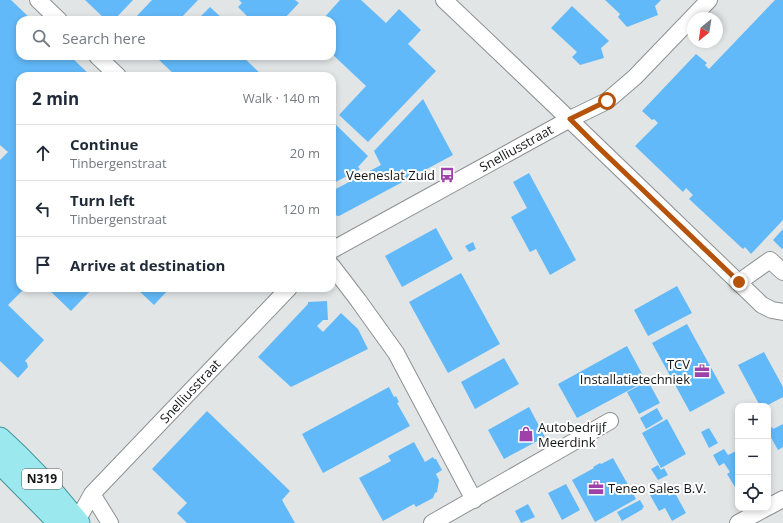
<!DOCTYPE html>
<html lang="en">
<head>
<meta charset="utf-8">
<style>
  body { margin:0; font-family:"Open Sans",sans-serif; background:#f6f6f7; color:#1f2937 }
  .controls { position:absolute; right:12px; bottom:12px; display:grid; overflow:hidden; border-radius:8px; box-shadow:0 2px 6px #0003 }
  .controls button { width:36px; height:36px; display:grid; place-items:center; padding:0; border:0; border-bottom:1px solid #e0e1e3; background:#fff; color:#1f2937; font:20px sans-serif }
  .compass { position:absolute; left:687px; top:12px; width:36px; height:36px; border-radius:50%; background:#fff; box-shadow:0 2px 6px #0003; rotate:210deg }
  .stop { position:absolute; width:12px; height:12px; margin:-9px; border:3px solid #b45309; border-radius:50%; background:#fff }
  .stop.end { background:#b45309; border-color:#fff; box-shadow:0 1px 4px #0008 }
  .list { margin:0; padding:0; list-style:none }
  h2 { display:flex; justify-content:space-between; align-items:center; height:52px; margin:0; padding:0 16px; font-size:17px }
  h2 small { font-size:13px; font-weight:400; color:#747a83 }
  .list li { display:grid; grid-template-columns:26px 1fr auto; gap:12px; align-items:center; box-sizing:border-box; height:56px; padding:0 16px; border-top:1px solid #e0e1e3 }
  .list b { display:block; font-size:15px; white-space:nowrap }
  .list p { margin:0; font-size:13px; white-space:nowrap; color:#747a83 }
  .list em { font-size:13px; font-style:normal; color:#747a83 }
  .icon { flex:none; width:22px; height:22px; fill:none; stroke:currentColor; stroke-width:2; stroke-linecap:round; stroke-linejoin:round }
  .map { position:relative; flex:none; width:783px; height:523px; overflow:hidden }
  .search { position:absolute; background:#fff; box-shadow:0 2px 6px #0003; left:16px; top:16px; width:320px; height:44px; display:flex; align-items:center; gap:10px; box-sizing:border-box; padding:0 14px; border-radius:12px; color:#747a83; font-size:15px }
  .panel { position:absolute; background:#fff; box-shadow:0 2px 6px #0003; left:16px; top:72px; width:320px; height:220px; border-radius:12px }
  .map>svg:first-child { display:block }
</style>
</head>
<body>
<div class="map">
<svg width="783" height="523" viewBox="0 0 783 523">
  <rect width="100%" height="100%" fill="#e1e5e6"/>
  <path fill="#62b9f9" d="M0,0H11L32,20H20V56H70L91,76H20V288H25L8,305L44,340L25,361L27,363L28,367L18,378L0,361V160L8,152L0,145Z
    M85,0H133L114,20H106Z
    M152,0H198L179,20H133Z
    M239,0H295L299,3L283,20H251L238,7L242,3Z
    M340,0H361L386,23L399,9L421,30L408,44L436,71L368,142L339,115L366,86L332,54V20H322Z
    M605,0H661L655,6L658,15L627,27L618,17L620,14Z
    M775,0H783V220L751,254L745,247L743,249L689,199L693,195L686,188L683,192L635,146L658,123L654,119L652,120L642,111L696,54L707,63L705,65L709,69Z
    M572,6L609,41L601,48L604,58L580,65L572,57L577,52L551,28Z
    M210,7L224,20H197Z
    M163,56H245L244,58L263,76H176L159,60Z
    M423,99L453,155L339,216L332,215V191L381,165L374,151Z
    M332,121L368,156L358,167L360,169L332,184Z
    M529,173L576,260L550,275L536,249L530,252L511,217L527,208L513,182Z
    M436,228L453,259L402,287L385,256Z
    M783,229V248L782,249L773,240Z
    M473,242L476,249L469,252L465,246Z
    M461,273L500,344L448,373L409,302Z
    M677,286L692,313L648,336L634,310Z
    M47,288H93L71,311Z
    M136,288H170L154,305Z
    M327,301L328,320H323L317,326L323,332L341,313L358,329L368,349L291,387L258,357L308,304V302Z
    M687,324L725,393L690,412L652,343Z
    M627,346L646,381L577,418L558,384Z
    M764,352L783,387V397L766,406H760L738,365Z
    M504,358L519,384L475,409L461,382Z
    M648,381L660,403L639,414L627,392Z
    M389,387L394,397L396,396L399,402L397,403L410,426L323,473L302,434Z
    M529,407L545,437L504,459L488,430Z
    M657,408L663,419L646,429L640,418Z
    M207,411L290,491L282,500L295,523H187L177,513L187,503L152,469Z
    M667,419L686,454L661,468L642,433Z
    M783,424V447L778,450L768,432V429L772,427L773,429Z
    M709,428L718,443L709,448L701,432Z
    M414,442L425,462L433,457L434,459H436L442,470L436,474L439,480L437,492L435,493L433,498L416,507L414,504L383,521L359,478L391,461L388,456Z
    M724,449L728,455L738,450V485L735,487L727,474L730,472L724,463L719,466L713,455Z
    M613,458L636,499L595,522L572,480L594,468L593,467L600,463L601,464Z
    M658,465L661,470L664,468L668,475L658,480L651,469Z
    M566,484L580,510L562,520L548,493Z
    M664,487L669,496L675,493L686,513L672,521L665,508L659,511L650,495Z
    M640,500L644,507L642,508L643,509L622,521L617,512Z
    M528,504L535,517L521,523L515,511Z"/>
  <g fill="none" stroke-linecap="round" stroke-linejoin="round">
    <g stroke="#8d9091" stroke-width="18">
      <path id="minor" d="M38,0L59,20
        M444,0C551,101 656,203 762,305L772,310L783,312
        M97,56L118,76
        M332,250L570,119L607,101L635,77L709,0
        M332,266L358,300L396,353L474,500
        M739,282L770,260L783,272
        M92,494L110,523
        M768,507L783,499
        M75,523L77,521L92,494L289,288
        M432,523L610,421
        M738,523L766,508"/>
    </g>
    <g stroke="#41959b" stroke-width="23">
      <path id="major" d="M0,438C29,464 55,493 79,523
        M0,463L59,523"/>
    </g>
    <use href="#minor" stroke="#fff" stroke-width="16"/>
    <use href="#major" stroke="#9be8ee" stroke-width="21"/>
  </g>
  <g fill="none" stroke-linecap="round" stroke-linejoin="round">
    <path stroke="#b45309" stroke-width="5" d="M607,101L570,119L598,147L739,282"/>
  </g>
  <defs>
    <g id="bus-bare" transform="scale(1.2)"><path d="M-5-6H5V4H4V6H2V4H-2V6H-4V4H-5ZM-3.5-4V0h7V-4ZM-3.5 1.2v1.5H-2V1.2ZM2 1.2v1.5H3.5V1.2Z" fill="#9f41aa" stroke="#fff" stroke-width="2.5" paint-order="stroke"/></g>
    <g id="office-bare" transform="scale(1.2)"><path d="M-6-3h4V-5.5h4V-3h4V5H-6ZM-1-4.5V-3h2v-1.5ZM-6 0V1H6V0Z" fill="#9f41aa" stroke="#fff" stroke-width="2.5" paint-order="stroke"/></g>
    <g id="shop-bare" transform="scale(1.2)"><path d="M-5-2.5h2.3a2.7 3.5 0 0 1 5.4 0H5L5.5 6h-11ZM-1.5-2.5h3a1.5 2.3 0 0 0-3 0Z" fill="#9f41aa" stroke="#fff" stroke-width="2.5" paint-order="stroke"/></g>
  </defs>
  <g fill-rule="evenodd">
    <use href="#bus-bare" x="447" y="175"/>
    <use href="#office-bare" x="702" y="371"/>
    <use href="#shop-bare" x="526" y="434"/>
    <use href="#office-bare" x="596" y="488"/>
  </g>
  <g text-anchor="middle" stroke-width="4" stroke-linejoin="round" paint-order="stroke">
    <rect fill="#fff" stroke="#5b5c5d" stroke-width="1" x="22" y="469" width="40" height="20" rx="3"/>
    <g font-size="12" font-weight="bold" fill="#151617">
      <text x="42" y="483">N319</text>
    </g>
    <g font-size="13" fill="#151617" stroke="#fff">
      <text transform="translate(516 148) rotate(-29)" y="5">Snelliusstraat</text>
      <text transform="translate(190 391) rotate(-47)" y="5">Snelliusstraat</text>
    </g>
    <g font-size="13" fill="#151617" stroke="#fff" text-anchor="end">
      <text x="435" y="180">Veeneslat Zuid</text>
      <text x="690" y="369">TCV<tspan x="690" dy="15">Installatietechniek</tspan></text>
      <text x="538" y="432" text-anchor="start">Autobedrijf<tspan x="538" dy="15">Meerdink</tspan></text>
      <text x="608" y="493" text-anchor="start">Teneo Sales B.V.</text>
    </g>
  </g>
</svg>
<div class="controls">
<button>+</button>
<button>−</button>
<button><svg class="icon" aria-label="locate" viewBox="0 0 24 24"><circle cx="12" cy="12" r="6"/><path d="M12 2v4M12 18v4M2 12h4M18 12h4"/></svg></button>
</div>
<svg class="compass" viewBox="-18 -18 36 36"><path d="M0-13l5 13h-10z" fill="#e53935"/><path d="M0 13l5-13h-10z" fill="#747a83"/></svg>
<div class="stop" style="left:607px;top:101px"></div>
<div class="stop end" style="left:739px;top:282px"></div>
<div class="search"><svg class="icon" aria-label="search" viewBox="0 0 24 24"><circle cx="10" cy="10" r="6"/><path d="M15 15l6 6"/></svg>Search here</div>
<section class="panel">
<h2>2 min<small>Walk · 140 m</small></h2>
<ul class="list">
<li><svg class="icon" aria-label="ahead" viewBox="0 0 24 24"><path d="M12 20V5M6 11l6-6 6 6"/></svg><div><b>Continue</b><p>Tinbergenstraat</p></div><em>20 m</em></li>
<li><svg class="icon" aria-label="left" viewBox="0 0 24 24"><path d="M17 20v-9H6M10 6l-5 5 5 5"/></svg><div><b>Turn left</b><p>Tinbergenstraat</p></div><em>120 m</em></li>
<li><svg class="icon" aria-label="arrive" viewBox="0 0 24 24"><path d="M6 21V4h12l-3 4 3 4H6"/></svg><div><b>Arrive at destination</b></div></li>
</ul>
</section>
</div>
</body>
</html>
